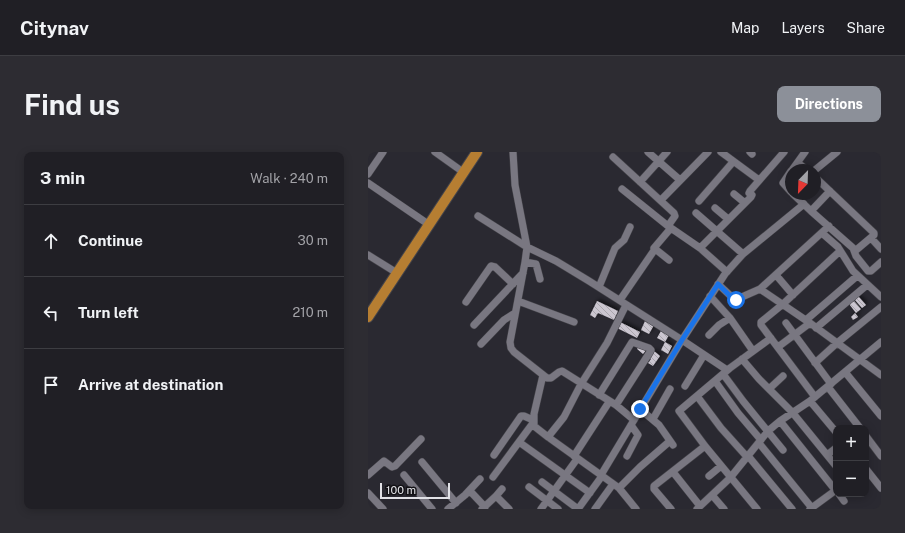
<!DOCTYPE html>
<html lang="en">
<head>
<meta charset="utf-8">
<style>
  body { margin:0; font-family:"Public Sans",sans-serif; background:#2d2c32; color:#f1f3f6 }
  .controls { position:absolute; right:12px; bottom:12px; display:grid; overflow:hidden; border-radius:8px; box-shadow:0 2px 10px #0003 }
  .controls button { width:36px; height:36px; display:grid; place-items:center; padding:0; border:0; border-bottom:1px solid #3d3d42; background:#201f25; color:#f1f3f6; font:20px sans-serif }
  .compass { position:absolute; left:417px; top:12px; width:36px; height:36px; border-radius:50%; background:#201f25; box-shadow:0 2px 10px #0003; rotate:203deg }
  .scale { position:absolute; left:12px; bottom:10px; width:70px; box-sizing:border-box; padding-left:4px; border:2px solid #e2e2e7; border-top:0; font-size:11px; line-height:14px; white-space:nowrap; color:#e2e2e7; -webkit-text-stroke:3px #131216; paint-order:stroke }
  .stop { position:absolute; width:12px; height:12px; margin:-9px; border:3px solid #1a73e8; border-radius:50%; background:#fff }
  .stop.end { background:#1a73e8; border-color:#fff; box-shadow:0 1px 4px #0008 }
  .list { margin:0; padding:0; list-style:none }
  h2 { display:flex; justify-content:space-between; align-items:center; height:52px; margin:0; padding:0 16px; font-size:17px }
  h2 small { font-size:13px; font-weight:400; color:#a2a2a7 }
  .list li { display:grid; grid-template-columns:26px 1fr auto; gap:12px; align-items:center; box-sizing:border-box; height:72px; padding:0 16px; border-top:1px solid #3d3d42 }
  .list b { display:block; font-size:15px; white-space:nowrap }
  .list em { font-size:13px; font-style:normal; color:#a2a2a7 }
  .icon { flex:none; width:22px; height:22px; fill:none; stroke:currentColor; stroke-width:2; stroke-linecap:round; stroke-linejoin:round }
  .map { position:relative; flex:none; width:513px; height:357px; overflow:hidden; border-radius:8px }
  header { display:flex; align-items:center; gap:24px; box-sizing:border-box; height:56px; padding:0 20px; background:#201f25; border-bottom:1px solid #3d3d42 }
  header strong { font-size:19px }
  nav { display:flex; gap:22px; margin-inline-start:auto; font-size:14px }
  .intro { display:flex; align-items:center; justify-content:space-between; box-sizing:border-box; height:96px; padding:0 24px }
  h1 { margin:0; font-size:28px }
  .button { padding:10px 18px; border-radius:8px; background:#8c9099; color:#fff; font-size:14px; font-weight:700 }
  main { display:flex; gap:24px; padding:0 24px }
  aside { flex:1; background:#201f25; border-radius:8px; box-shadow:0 2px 10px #0003 }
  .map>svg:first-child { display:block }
</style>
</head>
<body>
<header>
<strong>Citynav</strong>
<nav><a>Map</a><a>Layers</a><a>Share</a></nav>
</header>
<div class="intro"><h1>Find us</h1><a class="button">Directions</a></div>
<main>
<aside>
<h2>3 min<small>Walk · 240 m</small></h2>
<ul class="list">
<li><svg class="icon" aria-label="ahead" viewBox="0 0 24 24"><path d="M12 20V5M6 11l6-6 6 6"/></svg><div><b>Continue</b></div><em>30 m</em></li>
<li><svg class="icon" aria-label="left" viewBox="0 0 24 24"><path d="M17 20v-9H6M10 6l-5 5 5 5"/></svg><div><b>Turn left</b></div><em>210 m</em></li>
<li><svg class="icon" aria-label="arrive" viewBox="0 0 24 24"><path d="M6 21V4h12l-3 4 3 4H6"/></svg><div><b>Arrive at destination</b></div></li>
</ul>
</aside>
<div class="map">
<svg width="513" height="357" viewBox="0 0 513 357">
  <defs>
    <pattern id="building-back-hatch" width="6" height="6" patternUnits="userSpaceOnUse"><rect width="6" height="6" fill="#cbc6d0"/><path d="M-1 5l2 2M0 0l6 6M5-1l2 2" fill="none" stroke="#a9a6ad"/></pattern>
    <filter id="shadow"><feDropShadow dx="2" dy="-2" stdDeviation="2" flood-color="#0009"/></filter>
  </defs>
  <rect width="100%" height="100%" fill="#2a2931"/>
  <path fill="url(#building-back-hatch)" filter="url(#shadow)" d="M490,144L498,153L494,156L487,148Z
    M229,149L250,159L246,168L230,161L227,166L222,163Z
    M486,149L493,157L488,161L481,152Z
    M487,161L490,165L485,168L483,165Z
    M277,169L286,173L281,182L273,178Z
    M252,170L272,180L269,186L249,176Z
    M293,179L301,183L297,190L289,186Z
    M297,190L304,194L300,202L293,198Z
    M272,192L279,197L275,202L269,197Z
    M286,199L292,204L285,214L280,211L283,207L281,206Z"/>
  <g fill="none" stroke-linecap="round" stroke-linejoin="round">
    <g stroke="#45444a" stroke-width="8">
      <path id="minor" d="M67,0L95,20
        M145,0L147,33L159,95L157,110L142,190L143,196L146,200L179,226H183L191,220L194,219L248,253L266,268
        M280,0L312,28
        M353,0L391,28
        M382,0L384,2
        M245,5L306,61L307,64L300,74
        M430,11L439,18
        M424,18L437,0
        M447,18L469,0
        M423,19L415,31L423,40
        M0,22L15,0
        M447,25L506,81V83L487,99
        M272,30L299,0
        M0,31L60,72
        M254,37L300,74L332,96L359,120
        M366,42L377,51
        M425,42L443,59L485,96L488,104L500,119H503L513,110
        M293,48L340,0
        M331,49L365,10
        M347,56L360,67
        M443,59L462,39
        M328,61L375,102
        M110,64L159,95L188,109L221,129L314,188L359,218
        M454,81L470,95L485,119L513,145
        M503,86L513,97
        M332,96L383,45L384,43L381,41L382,39L416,0
        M0,103L29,121
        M301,108L286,96L303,76
        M157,110L168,112L172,127
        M408,123L425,143
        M350,132L367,148L392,137L461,74
        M231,135L247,96L256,88L262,75
        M392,137L442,171L513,223
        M342,144L362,166L385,199
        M252,148L287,97
        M150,149L206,170
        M98,150L123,114L127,115L145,132
        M438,168L489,124
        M418,171L463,232
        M106,173L155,121
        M448,176L499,133
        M341,183L351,173L362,166
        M113,192L136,168L147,161
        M410,195L442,171
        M374,207L391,227L424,260L468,314
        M447,211L469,191L513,155
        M477,220L513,264
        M355,222L375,249L415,298
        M175,223L166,262V274L180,285L251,336L268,357
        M347,229L370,261L393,288
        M317,234L336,203
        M460,235L492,276
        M401,237L415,224
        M231,243L264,190L281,196L283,198L282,200L248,253
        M329,244L353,276L380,306
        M447,245L393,173V170L415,152L472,99
        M442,249L468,280
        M272,257L291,273L305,293
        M285,267L302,237
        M412,269L468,339
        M498,284L513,304
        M180,285L196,265L213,232L239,191L258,153
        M151,290L222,341
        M391,291L444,356
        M126,303L153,264H156L165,268
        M459,303L468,296
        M206,304L241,250
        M259,304L270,283L263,273
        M381,305L424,357
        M54,310L88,351
        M498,317L513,336
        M305,320L332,354
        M0,323L16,309L24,315L27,314L53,287
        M36,323L64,357
        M233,323L314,188L357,122L375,102L436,52
        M341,324L353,314
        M125,325L165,271
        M174,330L210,357
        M161,335L190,357
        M251,336L272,315L302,289
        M102,339L117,355
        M0,341L15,357
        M471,342L476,349
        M344,343L356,357
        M128,344L141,357
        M80,357L97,343L112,327
        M114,357L128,344L134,337
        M173,357L209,307
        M210,357L234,324
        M227,357L245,332
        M303,357L286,337V334L337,294
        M329,357L362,326L400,279L412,269L442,249L513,190
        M389,357L337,294L311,259L362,216L403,186
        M442,357L468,338"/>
    </g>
    <g stroke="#45444a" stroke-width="12">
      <path id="highway" d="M0,165L109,0"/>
    </g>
    <use href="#minor" stroke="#797781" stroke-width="7"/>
    <use href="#highway" stroke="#b67e32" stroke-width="10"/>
  </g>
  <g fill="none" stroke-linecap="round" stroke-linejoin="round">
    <path stroke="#1a73e8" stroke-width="5" d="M272,257L314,188L350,132L365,147L368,148"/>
  </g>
</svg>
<div class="controls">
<button>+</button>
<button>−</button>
</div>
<svg class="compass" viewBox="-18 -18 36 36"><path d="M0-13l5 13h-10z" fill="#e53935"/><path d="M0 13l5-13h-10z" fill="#a2a2a7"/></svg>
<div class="scale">100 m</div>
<div class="stop" style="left:368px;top:148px"></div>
<div class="stop end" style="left:272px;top:257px"></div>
</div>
</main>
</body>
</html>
